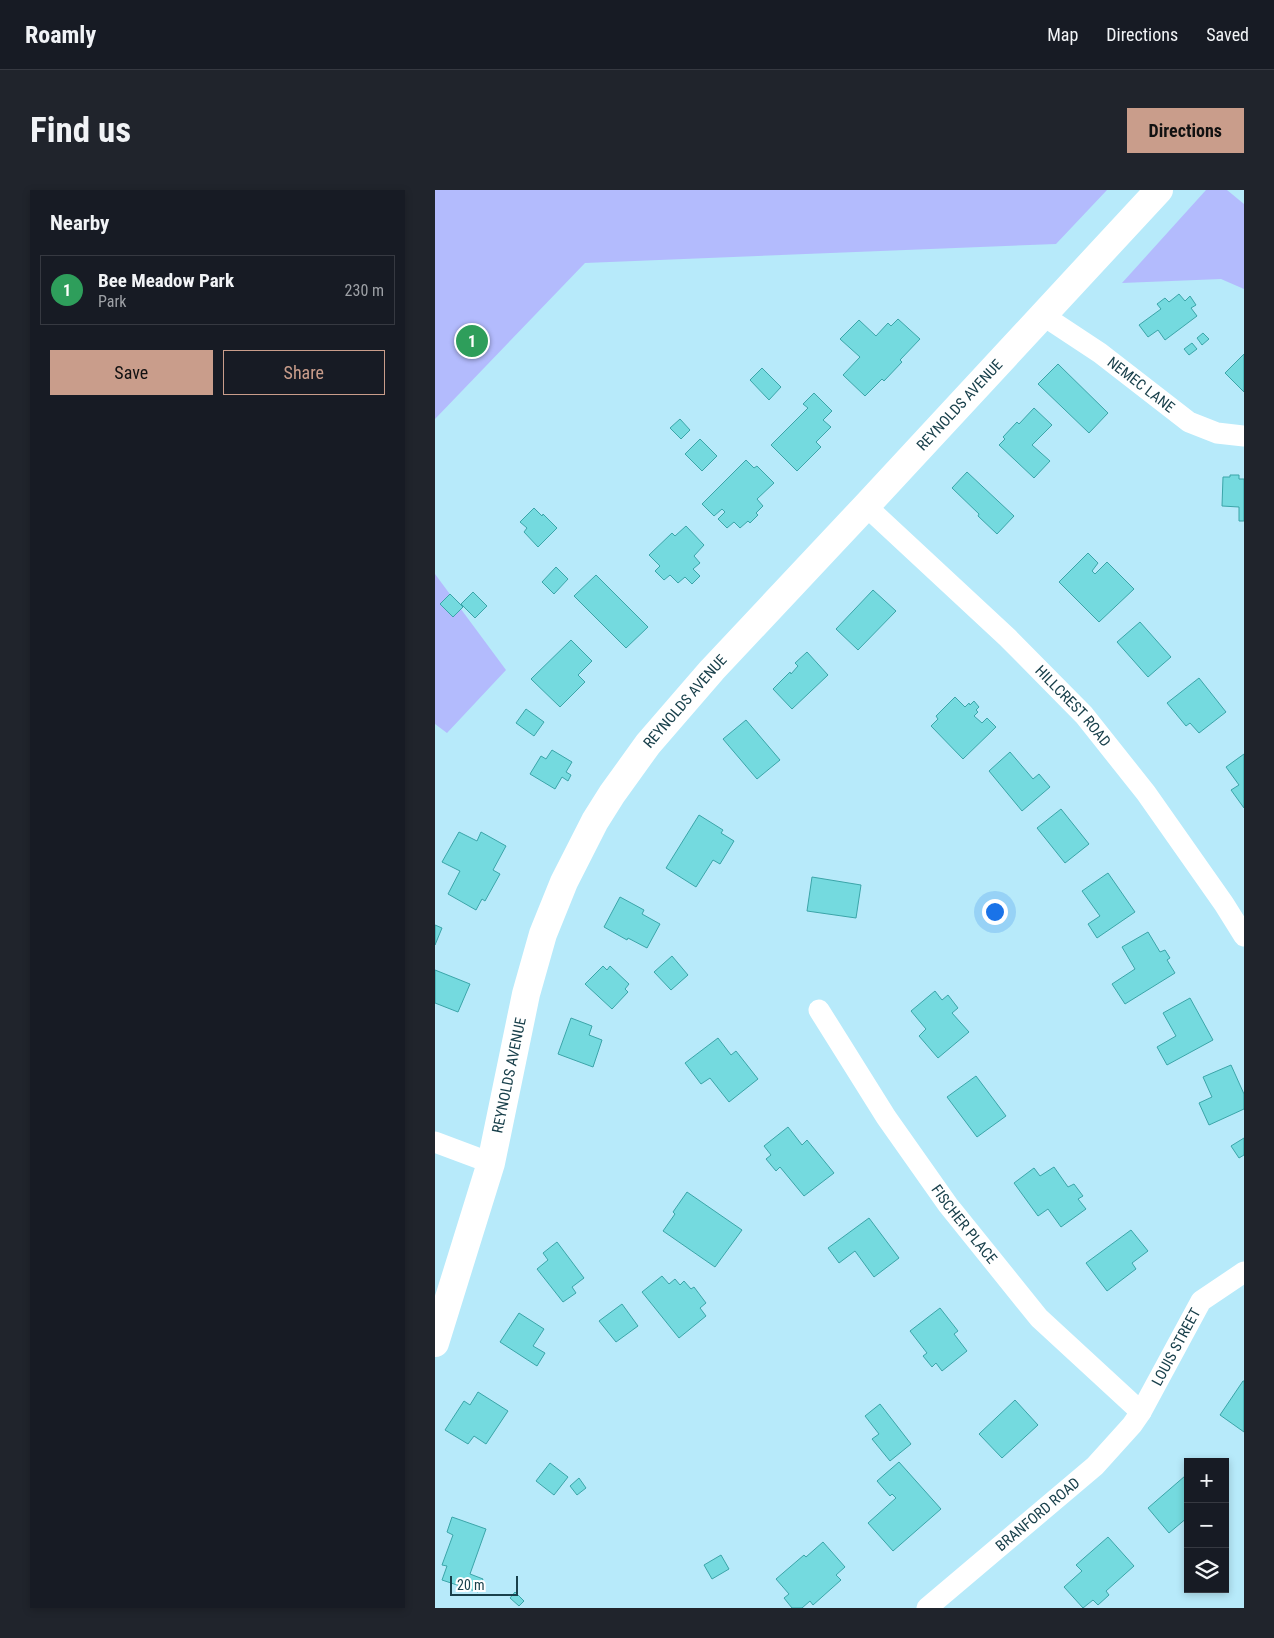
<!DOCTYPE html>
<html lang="en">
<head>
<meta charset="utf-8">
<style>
  body { margin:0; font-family:"Roboto Condensed",sans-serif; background:#20242c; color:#f1f3f6 }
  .controls { position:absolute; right:15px; bottom:15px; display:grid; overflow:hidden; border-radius:0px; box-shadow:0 2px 8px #0003 }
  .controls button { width:45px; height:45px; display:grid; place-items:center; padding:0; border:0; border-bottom:1px solid #363941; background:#171b24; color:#f1f3f6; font:25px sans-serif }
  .scale { position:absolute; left:15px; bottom:12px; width:68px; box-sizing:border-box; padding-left:5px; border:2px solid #19404b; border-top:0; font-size:14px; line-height:18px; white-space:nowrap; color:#19404b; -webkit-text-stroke:4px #fff; paint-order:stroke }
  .you { position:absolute; left:559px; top:721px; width:18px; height:18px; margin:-12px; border:4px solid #fff; border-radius:50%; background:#1a73e8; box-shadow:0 0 0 8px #1a73e833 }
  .badge { display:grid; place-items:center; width:32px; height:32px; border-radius:50%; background:#c99d8b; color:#fff; font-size:16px; font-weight:700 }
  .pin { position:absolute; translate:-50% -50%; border:2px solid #fff; box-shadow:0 1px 5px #0006 }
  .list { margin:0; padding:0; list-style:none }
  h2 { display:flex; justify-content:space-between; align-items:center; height:65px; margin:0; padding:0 20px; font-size:21px }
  h2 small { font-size:16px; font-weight:400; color:#9ea1a6 }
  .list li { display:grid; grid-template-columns:32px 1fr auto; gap:15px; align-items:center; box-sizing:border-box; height:70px; margin:0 10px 10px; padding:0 10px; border:1px solid #363941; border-radius:0px }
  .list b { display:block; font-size:19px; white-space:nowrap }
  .list p { margin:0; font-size:16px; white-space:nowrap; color:#9ea1a6 }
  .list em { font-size:16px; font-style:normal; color:#9ea1a6 }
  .actions { display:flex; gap:10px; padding:15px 20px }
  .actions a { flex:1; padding:11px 0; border:1px solid #c99d8b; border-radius:0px; text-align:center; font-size:18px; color:#c99d8b }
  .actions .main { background:#c99d8b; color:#111 }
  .icon { flex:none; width:28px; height:28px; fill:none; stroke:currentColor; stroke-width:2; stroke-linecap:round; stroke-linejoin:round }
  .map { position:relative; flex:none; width:809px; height:1418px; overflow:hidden; border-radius:0px }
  header { display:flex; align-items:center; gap:30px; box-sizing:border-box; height:70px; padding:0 25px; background:#171b24; border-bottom:1px solid #363941 }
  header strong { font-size:24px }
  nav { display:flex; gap:28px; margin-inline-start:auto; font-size:18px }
  .intro { display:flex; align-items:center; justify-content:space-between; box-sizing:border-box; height:120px; padding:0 30px }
  h1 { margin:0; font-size:35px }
  .button { padding:12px 22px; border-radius:0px; background:#c99d8b; color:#111; font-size:18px; font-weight:700 }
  main { display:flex; gap:30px; padding:0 30px }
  aside { flex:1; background:#171b24; border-radius:0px; box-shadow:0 2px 8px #0003 }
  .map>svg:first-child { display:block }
</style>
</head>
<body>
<header>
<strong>Roamly</strong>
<nav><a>Map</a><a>Directions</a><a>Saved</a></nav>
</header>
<div class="intro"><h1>Find us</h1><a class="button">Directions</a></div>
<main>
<aside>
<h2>Nearby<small></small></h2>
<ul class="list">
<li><span class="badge" style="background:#2e9e5b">1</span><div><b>Bee Meadow Park</b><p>Park</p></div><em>230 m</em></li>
</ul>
<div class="actions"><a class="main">Save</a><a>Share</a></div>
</aside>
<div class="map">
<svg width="809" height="1418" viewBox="0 0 809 1418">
  <rect width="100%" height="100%" fill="#b7eafa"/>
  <path fill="#b3bbfd" d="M0,0H672L621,54L150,73L0,229Z
    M771,0H792L809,14V99L786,89L687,93Z
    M0,384L71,480L12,543L0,534Z"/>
  <path fill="#74dadf" stroke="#3ba5a9" d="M744,104L750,111L755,106L761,115L756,118L762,126L730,150L723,140L713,147L704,135L726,119L722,114L730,108L734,112Z
    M463,129L485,149L465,170L467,172L449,191L447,189L430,206L408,185L425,167L405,149L424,130L441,146L453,133L456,136Z
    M768,143L774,149L767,155L762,148Z
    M757,153L762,159L754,165L749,159Z
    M809,164V202L790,183Z
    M623,174L673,223L654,243L603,194Z
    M327,178L346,197L334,210L315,190Z
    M379,203L397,221L388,230L396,237L381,252L386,257L362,281L336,255L373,218L368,214Z
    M599,218L617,235L597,255L615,271L599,288L564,255L570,249L568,247L582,232L584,234Z
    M245,229L255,240L246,249L235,238Z
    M265,249L282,266L267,281L250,264Z
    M311,270L319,278L322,276L339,293L322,309L328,316L321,323L323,325L315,333L313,331L305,338L299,332L292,338L283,329L290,322L287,319L279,326L267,314Z
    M532,282L579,326L562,344L543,326L544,324L517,298Z
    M795,285H804V289H809V331H804V317L787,316L788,287H795Z
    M99,318L107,326L108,324L122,338L103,357L89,342L92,338L85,332Z
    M251,336L269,355L259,366L265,373L258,379L265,386L257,394L250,387L243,393L235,385L229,390L220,381L225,376L214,365L237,343L240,346Z
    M653,363L663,373L657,381L660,384L672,372L699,399L664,432L624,392Z
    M121,377L133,389L119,404L107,392Z
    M161,385L213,437L191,458L139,406Z
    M438,400L461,421L423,460L401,439Z
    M38,402L52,416L40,428L26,414Z
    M15,404L28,417L18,427L5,414Z
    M705,432L736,467L713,487L682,452Z
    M136,450L157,471L143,485L150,492L125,517L96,489Z
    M372,462L393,485L357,519L338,499L355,482L356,484L363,476L360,473Z
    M764,488L791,522L764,543L755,533L751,536L732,513Z
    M520,507L530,517L534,513L535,515L539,511L544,517L541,520L543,522L539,526L547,533L552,528L561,537L528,569L496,536L503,529L501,526Z
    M91,519L109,532L99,546L81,533Z
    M311,530L345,570L322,589L288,549Z
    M117,560L137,572L131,582L136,585L133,591L127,587L120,599L95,584L106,566L111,569Z
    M575,562L598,589L604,584L615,597L587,621L554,581Z
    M809,564V618L796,600L804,595L791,577Z
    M626,619L654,654L630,673L602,638Z
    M264,625L288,640L286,643L299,651L285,674L278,670L261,697L231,678Z
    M24,642L42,651L46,642L71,656L58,680L65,684L50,711L47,709L41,720L13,704L25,681L7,672Z
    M673,683L700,722L662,748L653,734L665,726L647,701Z
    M377,687L426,695L421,728L372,721Z
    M185,707L209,720L207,724L225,734L212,758L193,748L192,750L169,737Z
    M0,735L7,738L0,755Z
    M713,742L725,762L730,760L735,768L732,770L740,783L690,814L677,794L700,779L687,757Z
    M237,766L253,785L236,800L219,782Z
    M168,776L172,780L175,776L194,794L190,799L193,802L177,819L150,794Z
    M0,780L35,794L23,822L0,813Z
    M500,801L507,810L513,805L523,818L517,823L534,842L503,868L484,846L491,839L476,821Z
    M755,808L778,850L732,875L722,857L741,846L728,823Z
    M136,828L157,836L154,845L167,850L158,877L123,864Z
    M283,848L296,865L301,861L323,889L294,912L275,888L266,894L250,873Z
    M796,875L809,904V919L774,935L764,913L777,907L768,887Z
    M541,886L571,926L542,947L512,907Z
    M353,937L367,955L372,950L399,983L369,1006L345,977L341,981L331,969L336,965L329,956Z
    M809,948V965L804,968L796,956Z
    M619,977L633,997L639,994L648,1006L643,1009L651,1019L626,1037L613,1019L603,1026L579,993L599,978L605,986Z
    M252,1002L307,1040L280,1077L228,1041L240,1024L238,1022Z
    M434,1028L464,1068L439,1087L420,1061L404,1073L393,1058Z
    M696,1040L713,1061L697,1073L701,1079L672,1101L651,1073Z
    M122,1052L149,1088L137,1097L141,1103L128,1112L102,1079L113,1070L108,1063Z
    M227,1086L234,1094L240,1089L245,1095L249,1091L256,1099L259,1097L271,1113L265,1118L271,1126L244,1148L207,1102Z
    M187,1114L203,1136L181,1152L164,1131Z
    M505,1118L523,1141L519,1144L532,1161L507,1181L501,1173L497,1177L488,1166L492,1163L475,1141Z
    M84,1123L109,1139L98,1156L110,1163L102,1176L65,1152Z
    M808,1191H809V1242L785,1225Z
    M43,1202L73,1221L51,1254L39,1246L33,1254L10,1240L29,1211L35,1215Z
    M580,1210L603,1235L567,1268L544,1244Z
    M445,1214L476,1254L455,1271L437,1249L444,1244L430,1226Z
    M464,1272L506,1319L458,1361L433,1333L461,1308L457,1304L455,1306L442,1291Z
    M115,1273L133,1287L119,1305L101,1291Z
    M750,1286L753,1288V1327L734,1343L713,1318Z
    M144,1288L151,1298L142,1305L135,1296Z
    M17,1327L51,1339L35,1384L48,1389L43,1402L7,1390L12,1376L7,1375L18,1345L12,1342Z
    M673,1347L699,1376L671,1401L674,1405L663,1415L658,1410L648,1418L629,1397L647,1381L641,1375Z
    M388,1352L410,1377L401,1385L406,1390L378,1415L375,1411L367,1418H357L349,1408L354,1404L341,1389L369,1365L371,1367Z
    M286,1365L294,1379L277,1389L269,1375Z
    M80,1402L89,1411L84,1416L75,1408Z"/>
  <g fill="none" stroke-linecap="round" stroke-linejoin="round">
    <g stroke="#fff" stroke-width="21">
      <path id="s1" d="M609,126L665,163L754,232L782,243L809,246"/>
      <path id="s2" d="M431,316L573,448L649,525L711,603L789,714L809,746"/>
      <path id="s3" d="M384,820L451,927L513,1015L604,1128L706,1222"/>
      <path d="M0,952L56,973"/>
      <path id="s4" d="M492,1418L660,1276L697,1235L706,1222L766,1111L809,1082"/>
    </g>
    <path stroke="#fff" stroke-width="28" id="s5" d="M0,1153L56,973L91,804L108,744L129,692L160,631L177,604L213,554L277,480L431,316L724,0"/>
  </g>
  <g text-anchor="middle" stroke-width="4" stroke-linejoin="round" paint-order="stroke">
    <g font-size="15" fill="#19404b" stroke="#fff">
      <text dy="5" stroke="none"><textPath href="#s1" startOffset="119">NEMEC LANE</textPath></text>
      <text dy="5" stroke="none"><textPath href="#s5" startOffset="1102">REYNOLDS AVENUE</textPath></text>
      <text dy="5" stroke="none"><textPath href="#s5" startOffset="698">REYNOLDS AVENUE</textPath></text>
      <text dy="5" stroke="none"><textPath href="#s2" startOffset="288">HILLCREST ROAD</textPath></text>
      <text dy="5" stroke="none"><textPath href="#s5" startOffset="278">REYNOLDS AVENUE</textPath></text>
      <text dy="5" stroke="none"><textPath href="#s3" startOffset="259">FISCHER PLACE</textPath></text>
      <text dy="5" stroke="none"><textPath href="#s4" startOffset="365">LOUIS STREET</textPath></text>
      <text dy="5" stroke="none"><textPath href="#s4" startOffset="145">BRANFORD ROAD</textPath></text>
    </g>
  </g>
</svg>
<div class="controls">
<button>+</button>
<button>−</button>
<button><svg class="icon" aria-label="layers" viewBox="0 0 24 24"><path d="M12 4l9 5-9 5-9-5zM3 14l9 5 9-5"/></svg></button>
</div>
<div class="scale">20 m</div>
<div class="you"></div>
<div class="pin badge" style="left:37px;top:151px;background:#2e9e5b">1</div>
</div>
</main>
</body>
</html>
